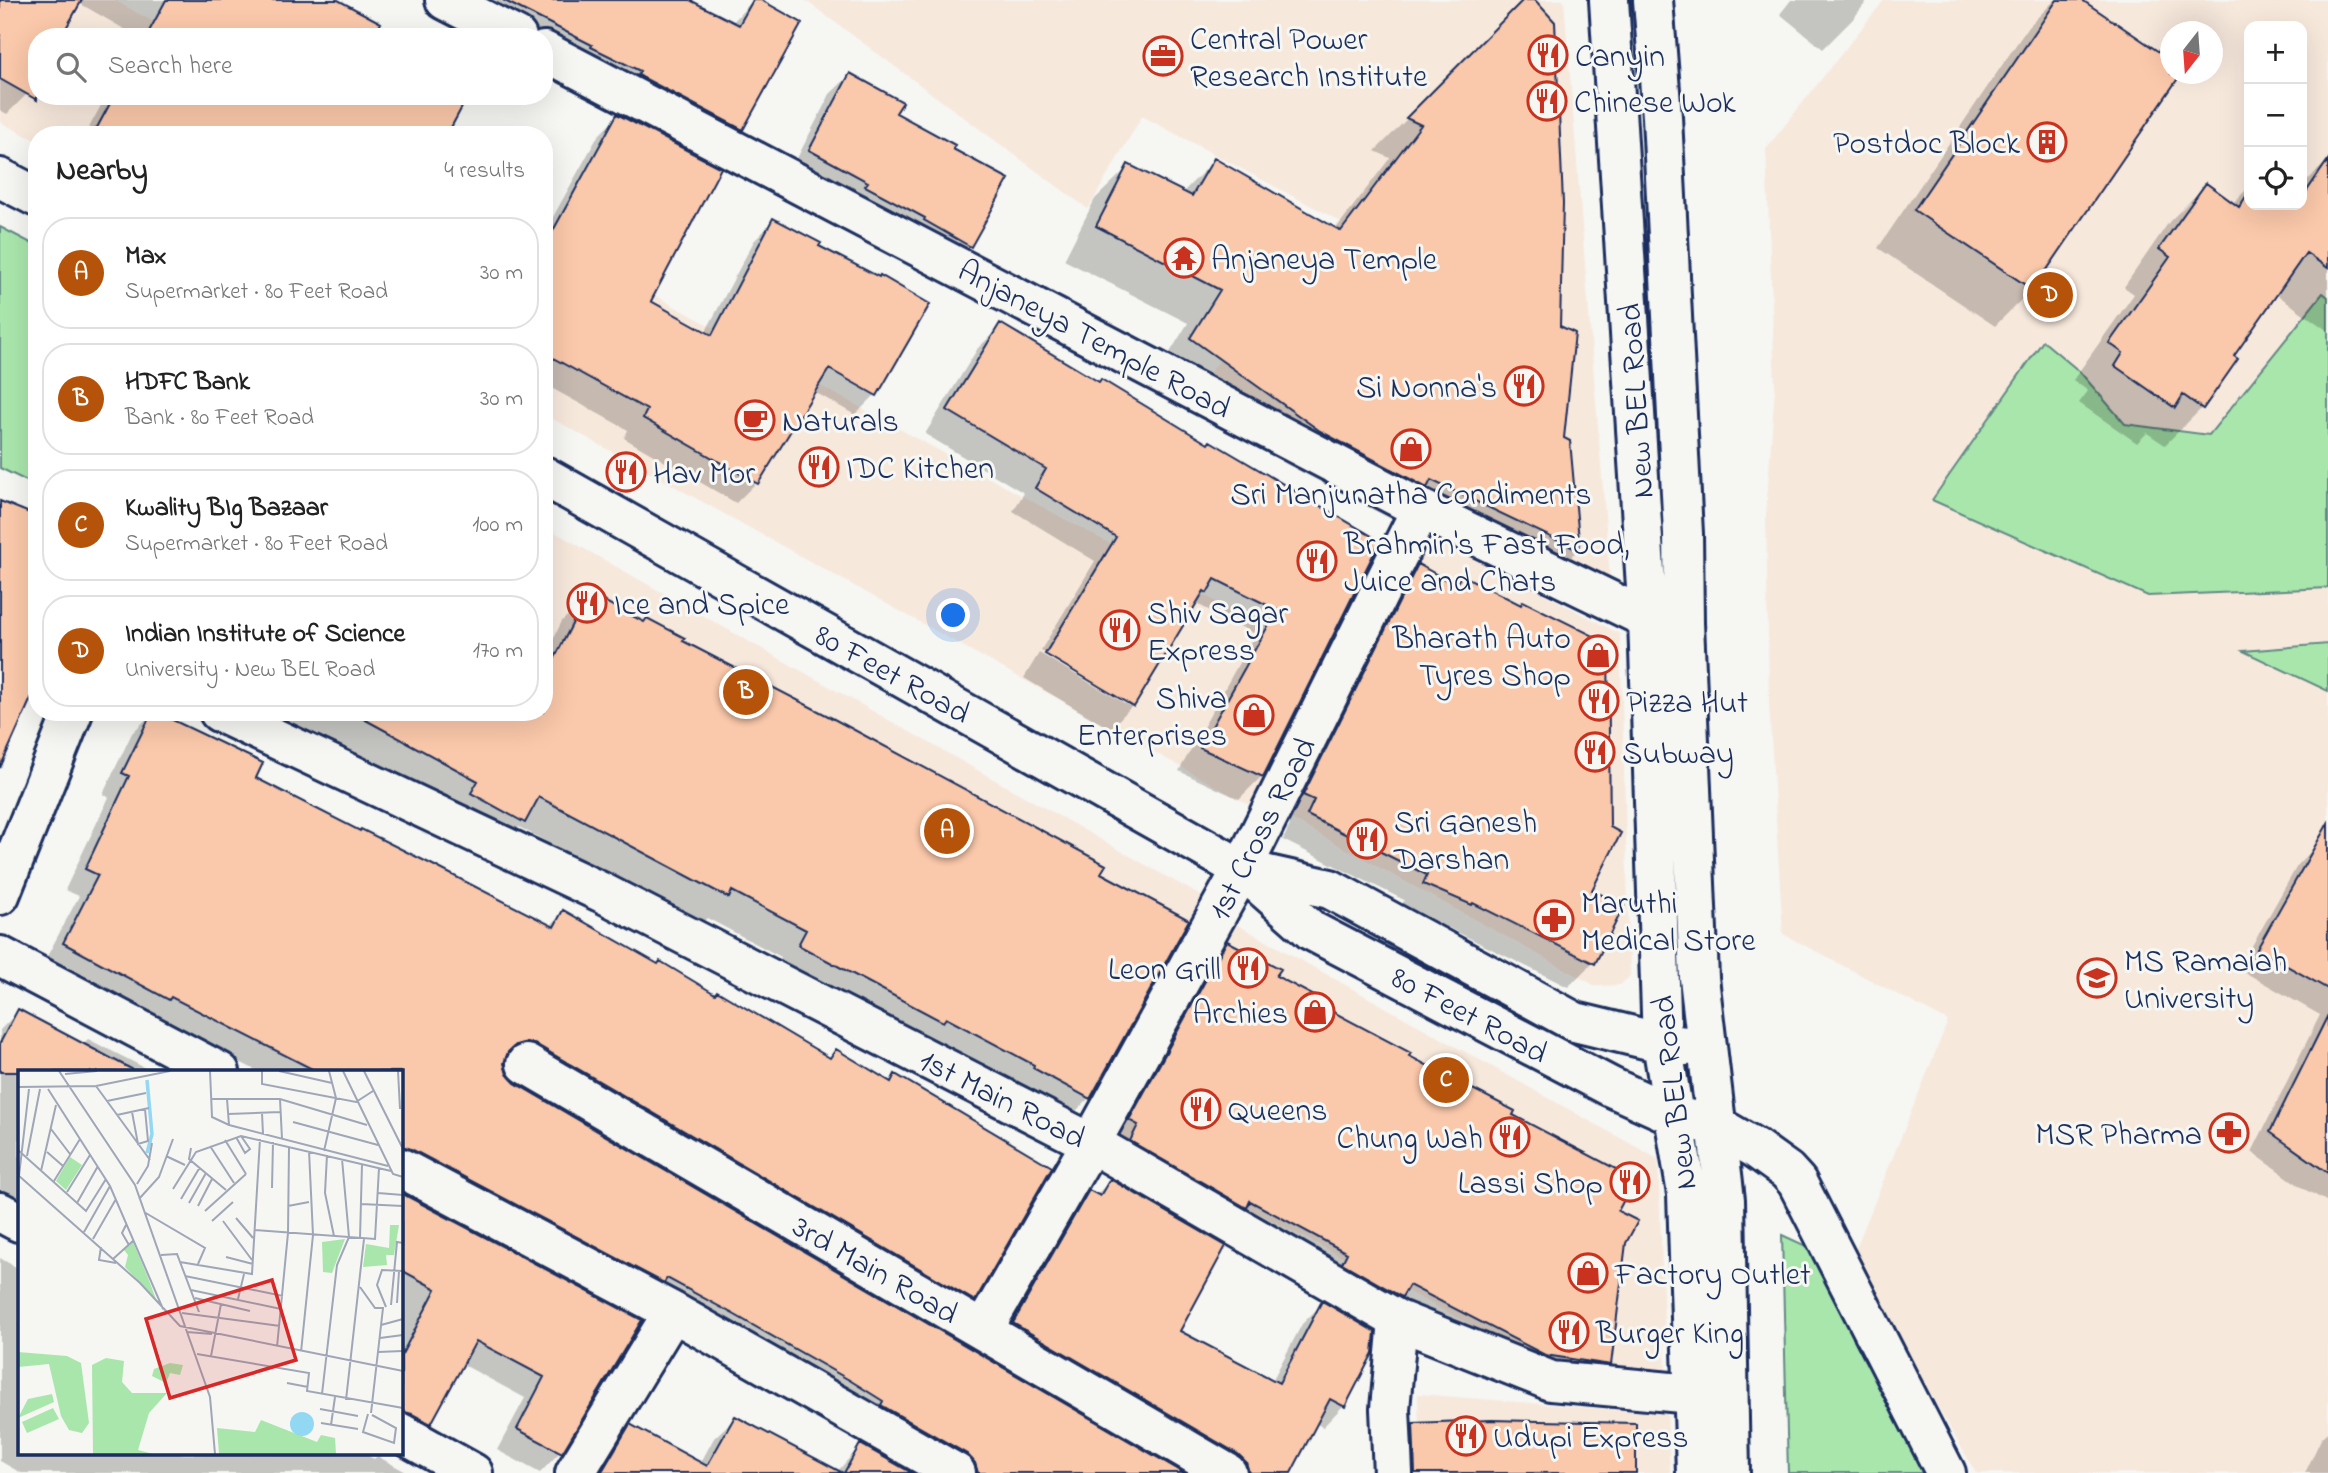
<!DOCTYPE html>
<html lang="en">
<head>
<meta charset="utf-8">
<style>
  body { margin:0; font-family:"Indie Flower",sans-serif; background:#f2f2f2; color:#222 }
  .controls { position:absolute; right:21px; top:21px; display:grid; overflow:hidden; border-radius:14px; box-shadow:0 7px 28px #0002 }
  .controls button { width:63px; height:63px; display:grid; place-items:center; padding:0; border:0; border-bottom:2px solid #e0e0e0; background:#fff; color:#222; font:35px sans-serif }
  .compass { position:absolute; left:2160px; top:21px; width:63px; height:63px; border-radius:50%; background:#fff; box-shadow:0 7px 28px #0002; rotate:197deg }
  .you { position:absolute; left:954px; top:616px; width:24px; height:24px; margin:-18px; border:5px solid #fff; border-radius:50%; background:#1a73e8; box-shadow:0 0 0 10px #1a73e833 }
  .badge { display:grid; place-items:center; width:46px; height:46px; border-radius:50%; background:#b45309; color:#fff; font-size:23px; font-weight:700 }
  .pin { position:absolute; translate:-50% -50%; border:4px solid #fff; box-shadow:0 2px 7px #0006 }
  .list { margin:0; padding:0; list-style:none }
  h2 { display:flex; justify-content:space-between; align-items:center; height:91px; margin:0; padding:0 28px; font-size:30px }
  h2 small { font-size:23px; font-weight:400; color:#767676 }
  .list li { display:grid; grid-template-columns:46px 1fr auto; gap:21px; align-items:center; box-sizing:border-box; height:112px; margin:0 14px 14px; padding:0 14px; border:2px solid #e0e0e0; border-radius:28px }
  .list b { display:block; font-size:26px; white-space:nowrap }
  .list p { margin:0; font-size:23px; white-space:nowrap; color:#767676 }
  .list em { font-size:23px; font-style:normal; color:#767676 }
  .icon { flex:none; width:38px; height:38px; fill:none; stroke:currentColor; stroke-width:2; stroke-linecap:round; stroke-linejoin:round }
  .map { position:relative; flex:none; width:2328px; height:1473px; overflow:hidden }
  .search { position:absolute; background:#fff; box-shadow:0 7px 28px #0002; left:28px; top:28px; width:525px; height:77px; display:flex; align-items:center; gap:18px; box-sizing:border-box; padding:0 24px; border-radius:28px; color:#767676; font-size:26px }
  .panel { position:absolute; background:#fff; box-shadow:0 7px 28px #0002; left:28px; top:126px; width:525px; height:595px; border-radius:28px }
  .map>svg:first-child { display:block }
</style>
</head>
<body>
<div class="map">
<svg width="2328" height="1473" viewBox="0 0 2328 1473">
  <rect width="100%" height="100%" fill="#f6f6f2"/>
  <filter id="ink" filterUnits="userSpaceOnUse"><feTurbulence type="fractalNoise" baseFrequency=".0143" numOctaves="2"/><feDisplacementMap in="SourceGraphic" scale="14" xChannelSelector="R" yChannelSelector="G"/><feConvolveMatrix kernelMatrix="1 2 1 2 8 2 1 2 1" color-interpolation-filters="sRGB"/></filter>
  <g filter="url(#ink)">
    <path fill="#f7e8dc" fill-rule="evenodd" d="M0,0H114L181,37H37V96H290L361,135H37V141L0,122Z
      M805,0H1564L1610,578L1200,383L1340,221L1142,116L1088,209Z
      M1884,0H2328V1473H1976L1852,1258L1948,1021L1783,934L1769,704L1766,516L1775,386L1766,149ZM2249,26H2302V205H2249ZM2170,32H2212V74H2170Z
      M544,235L1334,666L1257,809L544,414Z
      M544,526L1208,900L1151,1008L544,694Z
      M1422,530L1620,634L1630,976L1620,985L1596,986L1284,815Z
      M1225,918L1658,1159L1666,1377L1556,1369L1109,1135Z
      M1418,1394L1667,1414L1670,1473H1420Z"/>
    <path fill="#a9e6ac" stroke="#628a85" stroke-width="2" d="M0,227L37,246V486L0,468Z
      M2323,293L2328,297V588L2148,596L1932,500L2043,341L2080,372L2125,424L2209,435Z
      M2328,644V691L2243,651Z
      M1782,1235L1804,1245L1818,1259L1929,1473H1788Z"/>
    <path fill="#0003" d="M0,0H334L402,37H138L79,3L37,37L27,94L7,114L0,110Z
      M445,0H686L732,23L753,0H757L741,129L719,151L518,37Z
      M1526,0H1532L1558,327L1563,439L1569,442L1578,550L1545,583L1399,513L1393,520L1286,464L1158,372L1188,323L1064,260L1095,199L1129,166L1182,193L1215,160L1335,230L1390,158L1375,151Z
      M1791,0H1868L1852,20L1823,49L1780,14Z
      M2055,0H2079L2170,74H2179L2032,289L1995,326L1878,248L2028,27Z
      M850,75L894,114L950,150L970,246L950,265L791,170L830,94Z
      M106,96H466L445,135H85Z
      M618,116L648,302L705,333L754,241L774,221L817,247L875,395L855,415L813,391L756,483L736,503L624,438L628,430L544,384V233L598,136Z
      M2328,160V331L2276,294L2232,357L2236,360L2202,408L2165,445L2147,433L2137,443L2079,403L2088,391L2073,380L2134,294L2124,287L2169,222L2206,185L2232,204L2249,187V205H2302V186Z
      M1001,326L1207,446L1378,542L1262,776L1239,799L1179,771L1255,634L1195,603L1132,706L1110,729L1024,678L1039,653L1129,706V702L1041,650L1095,561L1013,511L1024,493L925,434L978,348Z
      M1419,566L1453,586L1462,577L1608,828L1590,891L1593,962L1568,987L1447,927L1445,929L1400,909L1404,900L1283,840L1290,825L1280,820L1394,591Z
      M589,595L680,642L1099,874L1089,1098L1063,1124L773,972L781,957L707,918L701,924L519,827L497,848L452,807L348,751L336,762L243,712H544V648L548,650L562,621Z
      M153,713L253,779L549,927L564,912L828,1059L836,1051L889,1083L896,1076L973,1299L953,1320L516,1065L502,1063L505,1075L514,1084L1180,1473H944L401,1174V1072H259L236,1060L234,1062L43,964L79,896L65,890L109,797L103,794L132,733Z
      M2316,846L2328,851V1202L2304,1189L2252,1152L2320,1015L2239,969L2297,866Z
      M1228,943L1315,1004L1510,1115L1616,1211L1624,1242L1610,1364L1582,1391L1517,1382L1103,1148L1200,970Z
      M18,1012L82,1045L88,1039L153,1072H19V1207L0,1197V1030Z
      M1110,1181L1178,1331L1272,1381L1302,1324L1322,1304L1371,1353L1343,1406L1323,1427L1315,1423L1289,1473H1215L993,1344L1069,1213L1089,1192L1095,1196Z
      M401,1195L640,1321L560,1452L540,1473L497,1450L525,1398L462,1364L437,1410L416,1431L401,1422Z
      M0,1258L19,1269V1454H365L374,1459L377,1456L408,1473H21L0,1461Z
      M735,1418L837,1472L860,1446L908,1473H594L610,1447L631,1427L700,1464L714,1438Z
      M1418,1424L1634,1473H1388V1454Z
      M2328,1432V1473H2305L2321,1439Z"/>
    <path fill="#fac8aa" stroke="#1b2f5e" stroke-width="2" d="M0,0H82L61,37H37V100L0,79Z
      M166,0H338L381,23L374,37H146Z
      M503,0H690L739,25L753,0H761L802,23L743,130L638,75L640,71L591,47L592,45Z
      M1523,0H1535L1555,22L1563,203L1560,326L1575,333L1564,438L1570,441L1580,551L1431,480L1427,488L1320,431L1190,338L1220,290L1096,226L1128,164L1192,196L1214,158L1341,231L1421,125L1406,118Z
      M2057,0H2082L2171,60V74H2181L2033,290L1914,210Z
      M850,73L903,102L896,113L955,145L953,149L1009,179L971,247L924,220L925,218L865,186L868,182L809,150Z
      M114,96H468L447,135H93Z
      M617,114L721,168L651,301L712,335L773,218L821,243L819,246L879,277L880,275L930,304L877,396L829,369L758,484L643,418L647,410L544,353V247Z
      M2328,160V268L2306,253L2234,356L2238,359L2203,409L2183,395L2175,408L2115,366L2123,353L2109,343L2170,257L2159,249L2206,183L2239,207L2249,192V205H2302V189L2306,192Z
      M1000,323L1099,382L1101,379L1208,444L1210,441L1380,541L1263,777L1200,748L1277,610L1215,579L1207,593L1204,591L1134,707L1045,654L1116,537L1035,488L1046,469L947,410Z
      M0,501L37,516V685L0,768Z
      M1418,564L1455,585L1462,575L1521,605L1523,601L1608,643L1610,827L1621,833L1592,890L1624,906L1595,964L1473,903L1472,905L1423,884L1427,875L1307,815L1314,800L1303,795Z
      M588,593L644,622L647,618L685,638L683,641L832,718L1106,865L1101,873L1189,920L1090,1099L1033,1068L1034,1065L946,1018L943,1022L798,945L806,930L732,891L729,898L539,797L525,823L471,793L478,781L351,712H544V679Z
      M152,712H156L263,763L256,778L360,831L361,829L429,863L554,927L563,910L658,964L660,961L715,994L717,991L830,1058L836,1049L891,1082L895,1074L1052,1167L975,1301L537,1045L527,1042L516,1045L508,1052L504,1063L507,1074L515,1083L1184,1473H978L975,1463L967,1454L881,1405L883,1401L851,1381L735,1315L667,1278L664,1283L411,1149L401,1146V1072H318L171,997L169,1000L63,943L98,875L85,869L129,776L122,773Z
      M2328,823V989L2257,949Z
      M1227,941L1281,969L1276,976L1320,999L1318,1004L1411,1053L1409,1056L1515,1111L1513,1115L1635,1179L1618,1211L1638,1221L1626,1243L1611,1365L1545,1355L1409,1285L1402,1297L1342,1263L1347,1253L1250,1201L1247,1208L1130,1141L1138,1125L1129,1120Z
      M18,1009L137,1072H0V1043Z
      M2328,1015V1173L2270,1132Z
      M1110,1179L1226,1246L1180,1331L1279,1383L1322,1301L1375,1332L1373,1353L1345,1407L1330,1399L1291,1473H1249L1246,1462L1238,1454L1013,1323L1089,1190L1100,1196Z
      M401,1193L642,1320L562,1453L517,1429L544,1377L476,1341L431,1424L412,1414L401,1411V1356L436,1289L401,1270Z
      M735,1416L843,1473H601L630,1424L707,1466Z
      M1491,1420L1636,1423V1473H1415L1413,1423Z
      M860,1444L912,1473H844Z"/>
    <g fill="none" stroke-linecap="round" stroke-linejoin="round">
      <g stroke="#1b2f5e" stroke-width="44">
        <path id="street" d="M445,0L517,37
          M544,51L1421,509L1648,619
          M219,712L601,892L1091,1143L1398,1320L1551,1381L1692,1394
          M0,895L73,712
          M0,956L220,1072
          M526,1064L1227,1473
          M401,1168L673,1312L956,1473
          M0,1212L19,1222
          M983,1330L1091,1143L1242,869L1421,509
          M401,1433L473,1473
          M575,1473L673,1312
          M1393,1473L1390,1409L1398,1320"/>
      </g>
      <g stroke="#1b2f5e" stroke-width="44">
        <path id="secondary" d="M1609,0L1648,619L1662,1043L1687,1194L1696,1473
          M1653,0L1662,117L1683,534L1684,623L1699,978L1725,1200L1730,1473
          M0,178L37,197
          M544,476L1242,869L1312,931L1611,1087L1675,1116L1717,1126L1755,1148L1787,1171L1797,1182L1946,1473
          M1246,870L1330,889L1575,1022L1662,1043L1687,1046"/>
      </g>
      <use href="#street" stroke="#f6f6f2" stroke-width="38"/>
      <use href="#secondary" stroke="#f6f6f2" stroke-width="38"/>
    </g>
  </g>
  <defs>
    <g id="restaurant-ring" transform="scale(2.0125)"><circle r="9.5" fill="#f6f6f2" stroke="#c8321e" stroke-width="1.5"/><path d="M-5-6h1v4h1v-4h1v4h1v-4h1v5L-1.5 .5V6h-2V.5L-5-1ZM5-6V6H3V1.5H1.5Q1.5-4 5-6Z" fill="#c8321e"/></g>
    <g id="office-ring" transform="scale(2.0125)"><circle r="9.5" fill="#f6f6f2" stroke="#c8321e" stroke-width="1.5"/><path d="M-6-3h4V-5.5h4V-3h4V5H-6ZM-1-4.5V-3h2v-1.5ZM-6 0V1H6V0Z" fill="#c8321e"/></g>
    <g id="building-ring" transform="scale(2.0125)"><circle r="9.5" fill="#f6f6f2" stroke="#c8321e" stroke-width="1.5"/><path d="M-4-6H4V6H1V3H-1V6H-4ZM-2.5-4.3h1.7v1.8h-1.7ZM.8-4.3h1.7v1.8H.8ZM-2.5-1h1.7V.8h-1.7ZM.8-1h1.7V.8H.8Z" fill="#c8321e"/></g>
    <g id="temple-ring" transform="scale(2.0125)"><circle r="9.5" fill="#f6f6f2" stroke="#c8321e" stroke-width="1.5"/><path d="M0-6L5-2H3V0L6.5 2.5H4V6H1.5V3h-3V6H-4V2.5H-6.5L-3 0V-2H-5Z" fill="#c8321e"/></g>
    <g id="cafe-ring" transform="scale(2.0125)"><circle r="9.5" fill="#f6f6f2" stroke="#c8321e" stroke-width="1.5"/><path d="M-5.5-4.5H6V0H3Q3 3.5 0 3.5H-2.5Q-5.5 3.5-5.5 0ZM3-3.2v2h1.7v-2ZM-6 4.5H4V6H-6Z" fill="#c8321e"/></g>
    <g id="shop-ring" transform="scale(2.0125)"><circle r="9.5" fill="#f6f6f2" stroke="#c8321e" stroke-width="1.5"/><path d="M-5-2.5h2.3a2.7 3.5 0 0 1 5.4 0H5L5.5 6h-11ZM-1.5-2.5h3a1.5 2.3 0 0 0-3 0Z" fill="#c8321e"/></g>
    <g id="pharmacy-ring" transform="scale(2.0125)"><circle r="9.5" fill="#f6f6f2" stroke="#c8321e" stroke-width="1.5"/><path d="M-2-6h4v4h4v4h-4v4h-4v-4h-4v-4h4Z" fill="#c8321e"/></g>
    <g id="university-ring" transform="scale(2.0125)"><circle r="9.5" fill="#f6f6f2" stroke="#c8321e" stroke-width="1.5"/><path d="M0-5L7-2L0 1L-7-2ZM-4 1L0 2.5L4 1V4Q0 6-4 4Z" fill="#c8321e"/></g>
  </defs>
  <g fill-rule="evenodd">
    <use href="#restaurant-ring" x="1548" y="55"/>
    <use href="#office-ring" x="1163" y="56"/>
    <use href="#restaurant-ring" x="1547" y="101"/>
    <use href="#building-ring" x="2047" y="142"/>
    <use href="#temple-ring" x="1184" y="258"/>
    <use href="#restaurant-ring" x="1524" y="386"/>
    <use href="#cafe-ring" x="755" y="420"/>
    <use href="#shop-ring" x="1411" y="449"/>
    <use href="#restaurant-ring" x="819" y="467"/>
    <use href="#restaurant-ring" x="626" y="472"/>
    <use href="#restaurant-ring" x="1317" y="561"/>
    <use href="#restaurant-ring" x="587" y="603"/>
    <use href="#restaurant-ring" x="1120" y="630"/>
    <use href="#shop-ring" x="1598" y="655"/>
    <use href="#restaurant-ring" x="1599" y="701"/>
    <use href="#shop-ring" x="1254" y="715"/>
    <use href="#restaurant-ring" x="1595" y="752"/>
    <use href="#restaurant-ring" x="1367" y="839"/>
    <use href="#pharmacy-ring" x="1554" y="920"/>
    <use href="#restaurant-ring" x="1248" y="968"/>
    <use href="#university-ring" x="2097" y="978"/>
    <use href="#shop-ring" x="1315" y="1012"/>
    <use href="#restaurant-ring" x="1201" y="1109"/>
    <use href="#pharmacy-ring" x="2229" y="1133"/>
    <use href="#restaurant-ring" x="1510" y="1137"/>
    <use href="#restaurant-ring" x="1630" y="1182"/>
    <use href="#shop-ring" x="1588" y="1273"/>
    <use href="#restaurant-ring" x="1569" y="1332"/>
    <use href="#restaurant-ring" x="1466" y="1436"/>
  </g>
  <g text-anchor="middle" stroke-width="6" stroke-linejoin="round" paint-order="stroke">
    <g font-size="32" fill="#1b2f5e" stroke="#f6f6f2" text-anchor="start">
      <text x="1190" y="49">Central Power<tspan x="1190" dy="37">Research Institute</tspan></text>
      <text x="1575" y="66">Canyin</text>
      <text x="1574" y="112">Chinese Wok</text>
      <text x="2020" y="153" text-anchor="end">Postdoc Block</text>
      <text x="1211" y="269">Anjaneya Temple</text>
      <text x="1497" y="397" text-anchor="end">Si Nonna's</text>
      <text x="782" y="431">Naturals</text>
      <text x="846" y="478">IDC Kitchen</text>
      <text x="653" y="483">Hav Mor</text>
      <text x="1411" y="504" text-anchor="middle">Sri Manjunatha Condiments</text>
      <text x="1344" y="554">Brahmin's Fast Food,<tspan x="1344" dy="37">Juice and Chats</tspan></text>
      <text x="614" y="614">Ice and Spice</text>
      <text x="1147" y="623">Shiv Sagar<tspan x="1147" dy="37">Express</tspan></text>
      <text x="1571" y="648" text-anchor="end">Bharath Auto<tspan x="1571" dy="37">Tyres Shop</tspan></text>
      <text x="1227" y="708" text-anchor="end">Shiva<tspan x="1227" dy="37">Enterprises</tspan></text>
      <text x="1626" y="712">Pizza Hut</text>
      <text x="1622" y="763">Subway</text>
      <text x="1394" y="832">Sri Ganesh<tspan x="1394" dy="37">Darshan</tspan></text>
      <text x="1581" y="913">Maruthi<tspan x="1581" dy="37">Medical Store</tspan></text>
      <text x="2124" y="971">MS Ramaiah<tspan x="2124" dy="37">University</tspan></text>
      <text x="1221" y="979" text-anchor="end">Leon Grill</text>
      <text x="1288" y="1023" text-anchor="end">Archies</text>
      <text x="1228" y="1120">Queens</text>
      <text x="2202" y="1144" text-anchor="end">MSR Pharma</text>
      <text x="1483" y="1148" text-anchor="end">Chung Wah</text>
      <text x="1603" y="1193" text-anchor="end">Lassi Shop</text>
      <text x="1615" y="1284">Factory Outlet</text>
      <text x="1596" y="1343">Burger King</text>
      <text x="1493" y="1447">Udupi Express</text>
    </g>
    <g font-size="32" fill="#1b2f5e" stroke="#f6f6f2">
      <text transform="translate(1095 338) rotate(28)" y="11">Anjaneya Temple Road</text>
      <text transform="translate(1635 401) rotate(-94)" y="11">New BEL Road</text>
      <text transform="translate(893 673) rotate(29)" y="11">80 Feet Road</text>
      <text transform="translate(1261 828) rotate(-63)" y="11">1st Cross Road</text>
      <text transform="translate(1470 1014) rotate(28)" y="11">80 Feet Road</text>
      <text transform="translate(1673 1093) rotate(-97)" y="11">New BEL Road</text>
      <text transform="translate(1003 1098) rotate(27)" y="11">1st Main Road</text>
      <text transform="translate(876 1269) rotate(30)" y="11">3rd Main Road</text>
    </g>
  </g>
  <g transform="translate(18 1070)">
    <rect width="385" height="385" fill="#f6f6f2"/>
    <path d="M52,87L64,95L48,120L38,111ZM372,155H381L376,185H368L369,195L345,197L348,174L371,178ZM327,169L314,203L305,202L304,172ZM115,172L129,205L138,229L107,197L110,185L106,180ZM0,282L49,286L63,293L71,353L64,363L51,360L43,346L31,294L0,297ZM88,288L106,291L104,312L114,323H149L131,343L120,380L135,384H75L74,295ZM152,293L165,295L162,305L152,303L148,313L134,306L136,299ZM34,324L36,332L0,348L10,329ZM35,338L41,349L9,363L4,352ZM243,350L299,372L303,365L317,368L318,384H201L199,358L237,362Z" fill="#a9e6ac"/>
    <path d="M272 354a12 12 0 1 1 24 0a12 12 0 1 1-24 0Z" fill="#92d8f3"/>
    <path fill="none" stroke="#92d8f3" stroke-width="3.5" d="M129,83L134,64L129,10"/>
    <path fill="none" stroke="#9ea6b7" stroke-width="2" d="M41,1L117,115L192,327L197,384M192,1L194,47L211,55L370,96M244,1V14L338,32L355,21M261,1L314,13M325,1L375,104L385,107M346,1L385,79M380,1L382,39M47,4L79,1M78,16L132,90M0,17L78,16L152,1M30,19L92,116L145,239M194,29H262L349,55M209,29L211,55M262,29L264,69M89,31L128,23M114,42L120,74L130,71L127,39M244,43L245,64M210,44L262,42M99,45L131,38M275,52L360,75M33,59L52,84M218,67L227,83L232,79L223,66M207,70L228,104M192,76L216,113M173,78L171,89L208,120M0,80L68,141L88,109M306,81L318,28L311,1M29,82L45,96M309,85L307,123L316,166M9,86L22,19M148,86L167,95M23,101L38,35M0,105L122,213L162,256L385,301M1,106L11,19M36,111L62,69M119,114L130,96L134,73M254,118L255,72M155,119L178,82L223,66L373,101M49,122L72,85M360,123L385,125M121,129L141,107L155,69M163,129L182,97M59,133L80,96M171,133L188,103M343,134L385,136M180,136L194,109M270,136L291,132M187,141L228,104M126,142L187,178L180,194M218,148L235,168M194,151L215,132M205,151L234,190M108,155L104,163L111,175M237,160L357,169L361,98M66,162L92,116M342,168L344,94M75,169L98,129M83,177L81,190L98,193M143,185L159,184L181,242M208,187L235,194M95,189L116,170M162,192L234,204L242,69M167,206L265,226M342,217L357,238H366M173,220L263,239M177,228L232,241M220,229L226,204M379,233L381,201M373,235L379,172L385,173M368,237L359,215L364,200L385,201M164,243L262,256M363,255L385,249M169,262L194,264M362,268L385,265M259,277L270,163L271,77M283,282L295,165L291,81M360,282L385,281M179,284L291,303L289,321L385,338M193,286L203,234M269,313L290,317M304,324L319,195L331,167L324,89M328,330L346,169M302,339L340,346M353,343L365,238M350,344L345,362L376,373L378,358L354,345M303,353L340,359M313,355L317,327"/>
    <path fill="#d62828" fill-opacity="0.15" stroke="#d62828" stroke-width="3.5" d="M254,210L278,290L152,328L128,249Z"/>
    <rect width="385" height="385" fill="none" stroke="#1b2f5e" stroke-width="3.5"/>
  </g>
</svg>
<div class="controls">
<button>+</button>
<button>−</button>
<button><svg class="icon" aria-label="locate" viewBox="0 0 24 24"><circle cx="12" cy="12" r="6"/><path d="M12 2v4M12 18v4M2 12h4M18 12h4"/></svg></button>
</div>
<svg class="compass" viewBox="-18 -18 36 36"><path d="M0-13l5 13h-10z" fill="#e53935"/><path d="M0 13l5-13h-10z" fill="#767676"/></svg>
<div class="you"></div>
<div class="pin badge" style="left:947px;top:831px">A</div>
<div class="pin badge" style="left:746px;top:692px">B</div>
<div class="pin badge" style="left:1446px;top:1080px">C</div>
<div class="pin badge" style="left:2050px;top:295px">D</div>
<div class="search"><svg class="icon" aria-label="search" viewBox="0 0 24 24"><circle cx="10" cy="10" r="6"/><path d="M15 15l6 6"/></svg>Search here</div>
<section class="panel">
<h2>Nearby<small>4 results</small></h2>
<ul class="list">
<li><span class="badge">A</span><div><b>Max</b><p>Supermarket · 80 Feet Road</p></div><em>30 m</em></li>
<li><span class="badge">B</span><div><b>HDFC Bank</b><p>Bank · 80 Feet Road</p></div><em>30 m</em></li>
<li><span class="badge">C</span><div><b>Kwality BIg Bazaar</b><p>Supermarket · 80 Feet Road</p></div><em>100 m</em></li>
<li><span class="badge">D</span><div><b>Indian Institute of Science</b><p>University · New BEL Road</p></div><em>170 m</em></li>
</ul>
</section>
</div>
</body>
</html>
